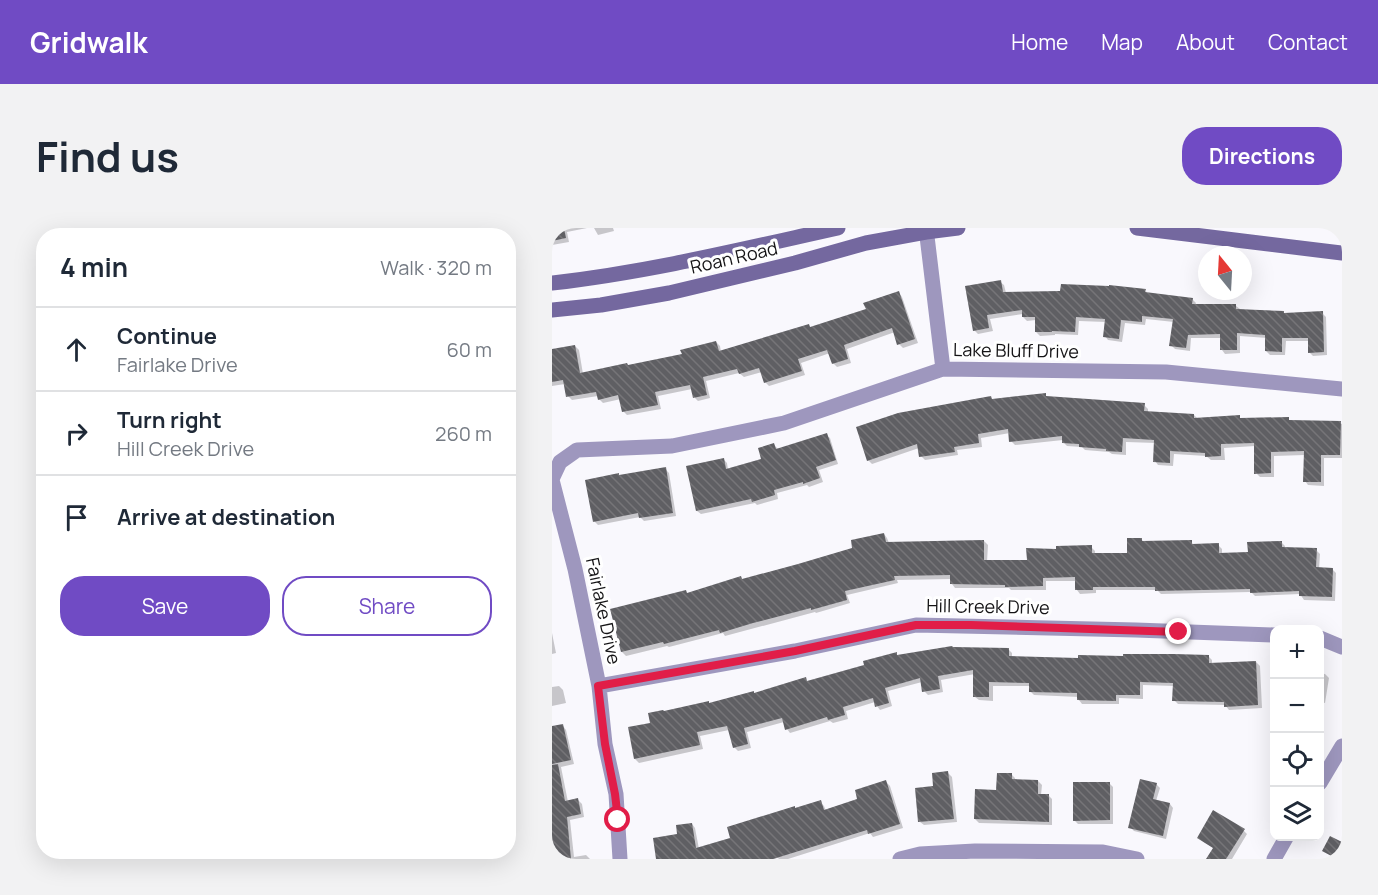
<!DOCTYPE html>
<html lang="en">
<head>
<meta charset="utf-8">
<style>
  body { margin:0; font-family:Manrope,sans-serif; background:#f2f2f3; color:#1f2937 }
  .controls { position:absolute; right:18px; bottom:18px; display:grid; overflow:hidden; border-radius:12px; box-shadow:0 6px 24px #0002 }
  .controls button { width:54px; height:54px; display:grid; place-items:center; padding:0; border:0; border-bottom:2px solid #e0e1e3; background:#fff; color:#1f2937; font:30px sans-serif }
  .compass { position:absolute; left:646px; top:18px; width:54px; height:54px; border-radius:50%; background:#fff; box-shadow:0 6px 24px #0002; rotate:342deg }
  .stop { position:absolute; width:18px; height:18px; margin:-14px; border:4px solid #e11d48; border-radius:50%; background:#fff }
  .stop.end { background:#e11d48; border-color:#fff; box-shadow:0 2px 6px #0008 }
  .list { margin:0; padding:0; list-style:none }
  h2 { display:flex; justify-content:space-between; align-items:center; height:78px; margin:0; padding:0 24px; font-size:26px }
  h2 small { font-size:20px; font-weight:400; color:#747a83 }
  .list li { display:grid; grid-template-columns:39px 1fr auto; gap:18px; align-items:center; box-sizing:border-box; height:84px; padding:0 24px; border-top:2px solid #e0e1e3 }
  .list b { display:block; font-size:22px; white-space:nowrap }
  .list p { margin:0; font-size:20px; white-space:nowrap; color:#747a83 }
  .list em { font-size:20px; font-style:normal; color:#747a83 }
  .actions { display:flex; gap:12px; padding:18px 24px }
  .actions a { flex:1; padding:14px 0; border:2px solid #704bc4; border-radius:24px; text-align:center; font-size:21px; color:#704bc4 }
  .actions .main { background:#704bc4; color:#fff }
  .icon { flex:none; width:33px; height:33px; fill:none; stroke:currentColor; stroke-width:2; stroke-linecap:round; stroke-linejoin:round }
  .map { position:relative; flex:none; width:790px; height:631px; overflow:hidden; border-radius:24px }
  header { display:flex; align-items:center; gap:36px; box-sizing:border-box; height:84px; padding:0 30px; background:#704bc4; color:#fff }
  header strong { font-size:28px }
  nav { display:flex; gap:33px; margin-inline-start:auto; font-size:21px }
  .intro { display:flex; align-items:center; justify-content:space-between; box-sizing:border-box; height:144px; padding:0 36px }
  h1 { margin:0; font-size:42px }
  .button { padding:15px 27px; border-radius:24px; background:#704bc4; color:#fff; font-size:21px; font-weight:700 }
  main { display:flex; gap:36px; padding:0 36px }
  aside { flex:1; background:#fff; border-radius:24px; box-shadow:0 6px 24px #0002 }
  .map>svg:first-child { display:block }
</style>
</head>
<body>
<header>
<strong>Gridwalk</strong>
<nav><a>Home</a><a>Map</a><a>About</a><a>Contact</a></nav>
</header>
<div class="intro"><h1>Find us</h1><a class="button">Directions</a></div>
<main>
<aside>
<h2>4 min<small>Walk · 320 m</small></h2>
<ul class="list">
<li><svg class="icon" aria-label="ahead" viewBox="0 0 24 24"><path d="M12 20V5M6 11l6-6 6 6"/></svg><div><b>Continue</b><p>Fairlake Drive</p></div><em>60 m</em></li>
<li><svg class="icon" aria-label="right" viewBox="0 0 24 24"><path d="M7 20v-9h11M14 6l5 5-5 5"/></svg><div><b>Turn right</b><p>Hill Creek Drive</p></div><em>260 m</em></li>
<li><svg class="icon" aria-label="arrive" viewBox="0 0 24 24"><path d="M6 21V4h12l-3 4 3 4H6"/></svg><div><b>Arrive at destination</b></div></li>
</ul>
<div class="actions"><a class="main">Save</a><a>Share</a></div>
</aside>
<div class="map">
<svg width="790" height="631" viewBox="0 0 790 631">
  <defs>
    <pattern id="building-back-hatch" width="6" height="6" patternUnits="userSpaceOnUse" patternTransform="scale(1.5)"><rect width="6" height="6" fill="#5f5f63"/><path d="M-1 5l2 2M0 0l6 6M5-1l2 2" fill="none" stroke="#767578"/></pattern>
  </defs>
  <rect width="100%" height="100%" fill="#f9f8fd"/>
  <path fill="#0003" d="M0,0H35L15,4L17,14L0,17Z
    M42,0H61L62,3L46,7Z
    M448,54L452,57L454,65L593,62L596,66L640,71L644,75L643,78H684L688,81L733,86L770,85L774,89L775,127L761,128L757,124V113H734L733,127H718L714,123L715,110L688,108V125L673,126L670,122L669,110H639L638,123L623,121L619,117L622,94L594,91L593,97L573,95L570,114L556,112L553,108L554,94L527,93L526,107L503,106V107L488,108L484,104V92L475,93L471,89V86L438,91L441,103L426,106L422,102Z
    M347,65L350,69L366,115L351,120L347,116L343,104L295,121L299,135L285,139L281,135L278,125L249,135L253,147L217,158L213,154L210,144L192,149L187,145L154,153L158,170L146,173L143,170L140,161L106,168L109,181L75,187L71,183L69,171L51,175L47,171L46,168L20,172L16,168L13,156L0,158V123L23,118L27,122L31,146L131,127L164,114L168,118L169,124L256,97L259,100L315,82Z
    M493,167L495,169L592,177L596,181V184L642,187L646,191L687,189L690,192L736,191L740,194L788,195L790,196V230H772V258L756,257L753,253V227L722,228V249H708L704,245L703,218L672,220L673,232H659L654,228L622,226L621,238L606,237L603,233L604,215L574,214V227L560,226L557,224L533,222L530,219L515,218L511,214V212L463,217L459,213L458,205L429,210L430,219L405,222L406,227L373,232L369,228L367,220L320,236L316,232L441,172Z
    M274,207L278,210L286,236L267,242L271,254L257,259L255,257L225,265L226,271L205,277L203,275L149,286L145,283L171,231L175,235L176,242L211,232L222,217L226,221Z
    M113,241L117,245L124,288L92,293L88,289L46,297L42,293L68,248Z
    M332,306L335,310L337,315L432,313L436,317L435,334H476L506,322L539,319L543,323V327H576L590,312L593,315L639,314L643,318L666,317L670,321V326H697L729,314L733,318V321L764,322L768,326L767,341H780L784,345L783,373L752,372L748,366L703,368L699,364L609,366L605,362H544V365L528,366L525,362L524,353H494V362H459L457,360H403L400,356V351L345,352L346,355L295,367L298,375L264,385L263,384L173,408L171,405L117,419L115,418L74,428L70,424L60,382L136,366L191,352L302,321Z
    M0,405L4,425L0,426Z
    M456,421L460,425V430L527,431L656,428L660,432V437L704,434L708,438L710,480L677,482L673,477L626,476L622,472V458L591,457V471L567,470V476H530L527,472V469L482,467L478,463V458H441V473L427,472L423,469V446L389,452L391,464L376,467L372,463L370,454L336,463L340,478L328,482L325,478L323,474L294,483L296,491L281,495L278,493L238,505L235,501L232,494L195,504L199,520L186,523L182,519L177,502L148,508L151,521L87,535L83,531L78,500L99,496L157,476L256,454L314,438L344,426L346,428Z
    M768,445L773,446L777,450L773,475L768,474Z
    M7,458L11,462L14,475L0,478V459Z
    M11,498L14,502L22,536L9,539L16,574L26,572L30,576L32,589L18,592L22,629L34,627L38,631H0V500Z
    M396,545L400,549L405,594L372,597L368,594L383,559Z
    M460,547L463,550V553H486L490,557L489,567H496L500,571V597L427,595L423,591Z
    M334,554L338,558L351,600L321,609L318,605L236,631H227L226,630L221,631H106L127,608L140,596L143,600L147,621L180,611L244,581L268,574L272,578L274,583L307,572Z
    M557,555L561,559V596H526L522,592Z
    M604,556L608,560L604,573L618,576L621,580L614,611L582,603L578,599Z
    M692,603L695,606L680,631H659L663,621L646,610Z"/>
  <path fill="url(#building-back-hatch)" d="M0,0H12L14,10L0,13Z
    M449,52L451,64L508,63L509,56L557,58V57L594,61L593,64L641,70L640,76H684V81L732,83V85L771,83L772,124L756,125V110H730V124L713,123V107L685,105V122H668V106L636,107L634,120L617,118L621,91L590,88V94L569,92L567,111L551,109L553,91L524,89L523,104L500,103V104H483V89H470V82L435,87L437,100L421,103L413,58Z
    M347,63L363,111L345,117L340,100L292,117L296,131L280,136L275,122L246,131L250,143L212,155L207,140L187,146L185,141L151,149L155,167L141,170L138,157L103,164L106,177L70,184L66,167L46,172L44,164L14,169L11,152L0,154V121L23,117L28,145L75,135L76,137L130,126L128,122L164,113L167,123L257,96L258,99L314,81L311,75Z
    M494,165V168L593,175L592,183L642,186V190L688,187V190L737,189V192L789,193L788,227H769V254H751L752,223L719,224V245L702,246V215L669,216V228L653,229V225L618,223V235L601,234L602,212L571,210L570,224L554,223V221L527,219V216L510,215V208L457,214L456,201L426,206L427,215L402,219L403,224L367,229L365,216L315,233L304,199L346,185L406,174L439,168L440,171Z
    M275,205L284,232L264,239L268,250L251,256V254L222,262L223,267L200,274L199,271L144,283L134,238L172,230L174,241L209,231L206,220L222,215L224,221Z
    M114,239L121,285L87,290L86,285L41,294L33,252L67,245V247Z
    M332,305L334,314L432,312V332H475L474,320L504,321V318L540,317V325H575V310H590V313L640,312V316L667,315V325L696,324L695,314L730,313V319L765,320L764,339L781,340L780,369L747,368V363L698,365V361L603,363V359H541V362H523V349L491,350V358L453,359V357L398,356V347L342,348L343,352L293,363L295,372L259,382V380L201,395L168,405L167,402L112,416L111,414L69,424L58,381L134,362L135,365L189,348L190,351L246,336L300,320L299,312Z
    M400,418L401,419L457,420V428L526,430V427L571,428V426H622L657,427V435L704,433L706,477L672,479V474L620,473L621,455L588,454V467H564V473L525,472V465L477,464V455L437,454V469H421V442L386,448L388,461L370,464L368,450L333,460L337,475L323,479L321,470L291,479L293,487L276,492L275,489L233,502L230,490L192,500L196,516L181,520L175,498L145,504L148,517L82,531L76,499L98,495L96,485L111,482L112,483L157,473V475L202,463V465L254,449L255,453L312,437L311,433L345,424V427Z
    M11,496L19,532L0,536V498Z
    M6,536L13,573L26,570L29,586L15,589L19,631H0V537Z
    M396,543L402,591L366,594L363,560L381,558L380,545Z
    M445,545H460V551L486,552V566H497V594L422,591L423,561L444,562Z
    M588,551L605,555L601,571L618,575L611,608L576,600Z
    M334,552L348,596L316,606L315,602L221,631H104L101,610L125,606L124,597L140,595L144,620L178,610L175,599L243,578V580L269,572L272,582L305,571L303,562Z
    M521,554H558V592L521,593Z
    M661,582L693,601L674,631H654L661,620L645,610Z
    M778,608L790,614V631H785L770,623Z"/>
  <g fill="none" stroke-linecap="round" stroke-linejoin="round">
    <path stroke="#9e97be" stroke-width="15" d="M374,0L391,141
      M0,251L8,234L25,222L120,218L232,195L391,141L614,144L790,161
      M0,252L23,341L47,458L53,516L64,566L68,631
      M768,410L790,419
      M47,458L243,423L364,397L584,402L722,407
      M768,555L790,518
      M348,631L368,626L423,623L551,624L585,631
      M722,631L735,608"/>
    <path stroke="#74689f" stroke-width="15" d="M585,0L790,25
      M0,55C97,44 191,21 286,0
      M0,82L49,77L117,65L243,35L314,15L374,4L406,0"/>
  </g>
  <g fill="none" stroke-linecap="round" stroke-linejoin="round">
    <path stroke="#e11d48" stroke-width="8" d="M66,592L63,566L53,516L46,458L243,423L364,397H419L627,404"/>
  </g>
  <g text-anchor="middle" stroke-width="6" stroke-linejoin="round" paint-order="stroke">
    <g font-size="18" fill="#151416" stroke="#fff">
      <text transform="translate(182 30) rotate(-13)" y="6">Roan Road</text>
      <text transform="translate(464 123) rotate(1)" y="6">Lake Bluff Drive</text>
      <text transform="translate(436 379) rotate(1)" y="6">Hill Creek Drive</text>
      <text transform="translate(51 383) rotate(78)" y="6">Fairlake Drive</text>
    </g>
  </g>
</svg>
<div class="controls">
<button>+</button>
<button>−</button>
<button><svg class="icon" aria-label="locate" viewBox="0 0 24 24"><circle cx="12" cy="12" r="6"/><path d="M12 2v4M12 18v4M2 12h4M18 12h4"/></svg></button>
<button><svg class="icon" aria-label="layers" viewBox="0 0 24 24"><path d="M12 4l9 5-9 5-9-5zM3 14l9 5 9-5"/></svg></button>
</div>
<svg class="compass" viewBox="-18 -18 36 36"><path d="M0-13l5 13h-10z" fill="#e53935"/><path d="M0 13l5-13h-10z" fill="#747a83"/></svg>
<div class="stop" style="left:66px;top:592px"></div>
<div class="stop end" style="left:627px;top:404px"></div>
</div>
</main>
</body>
</html>
